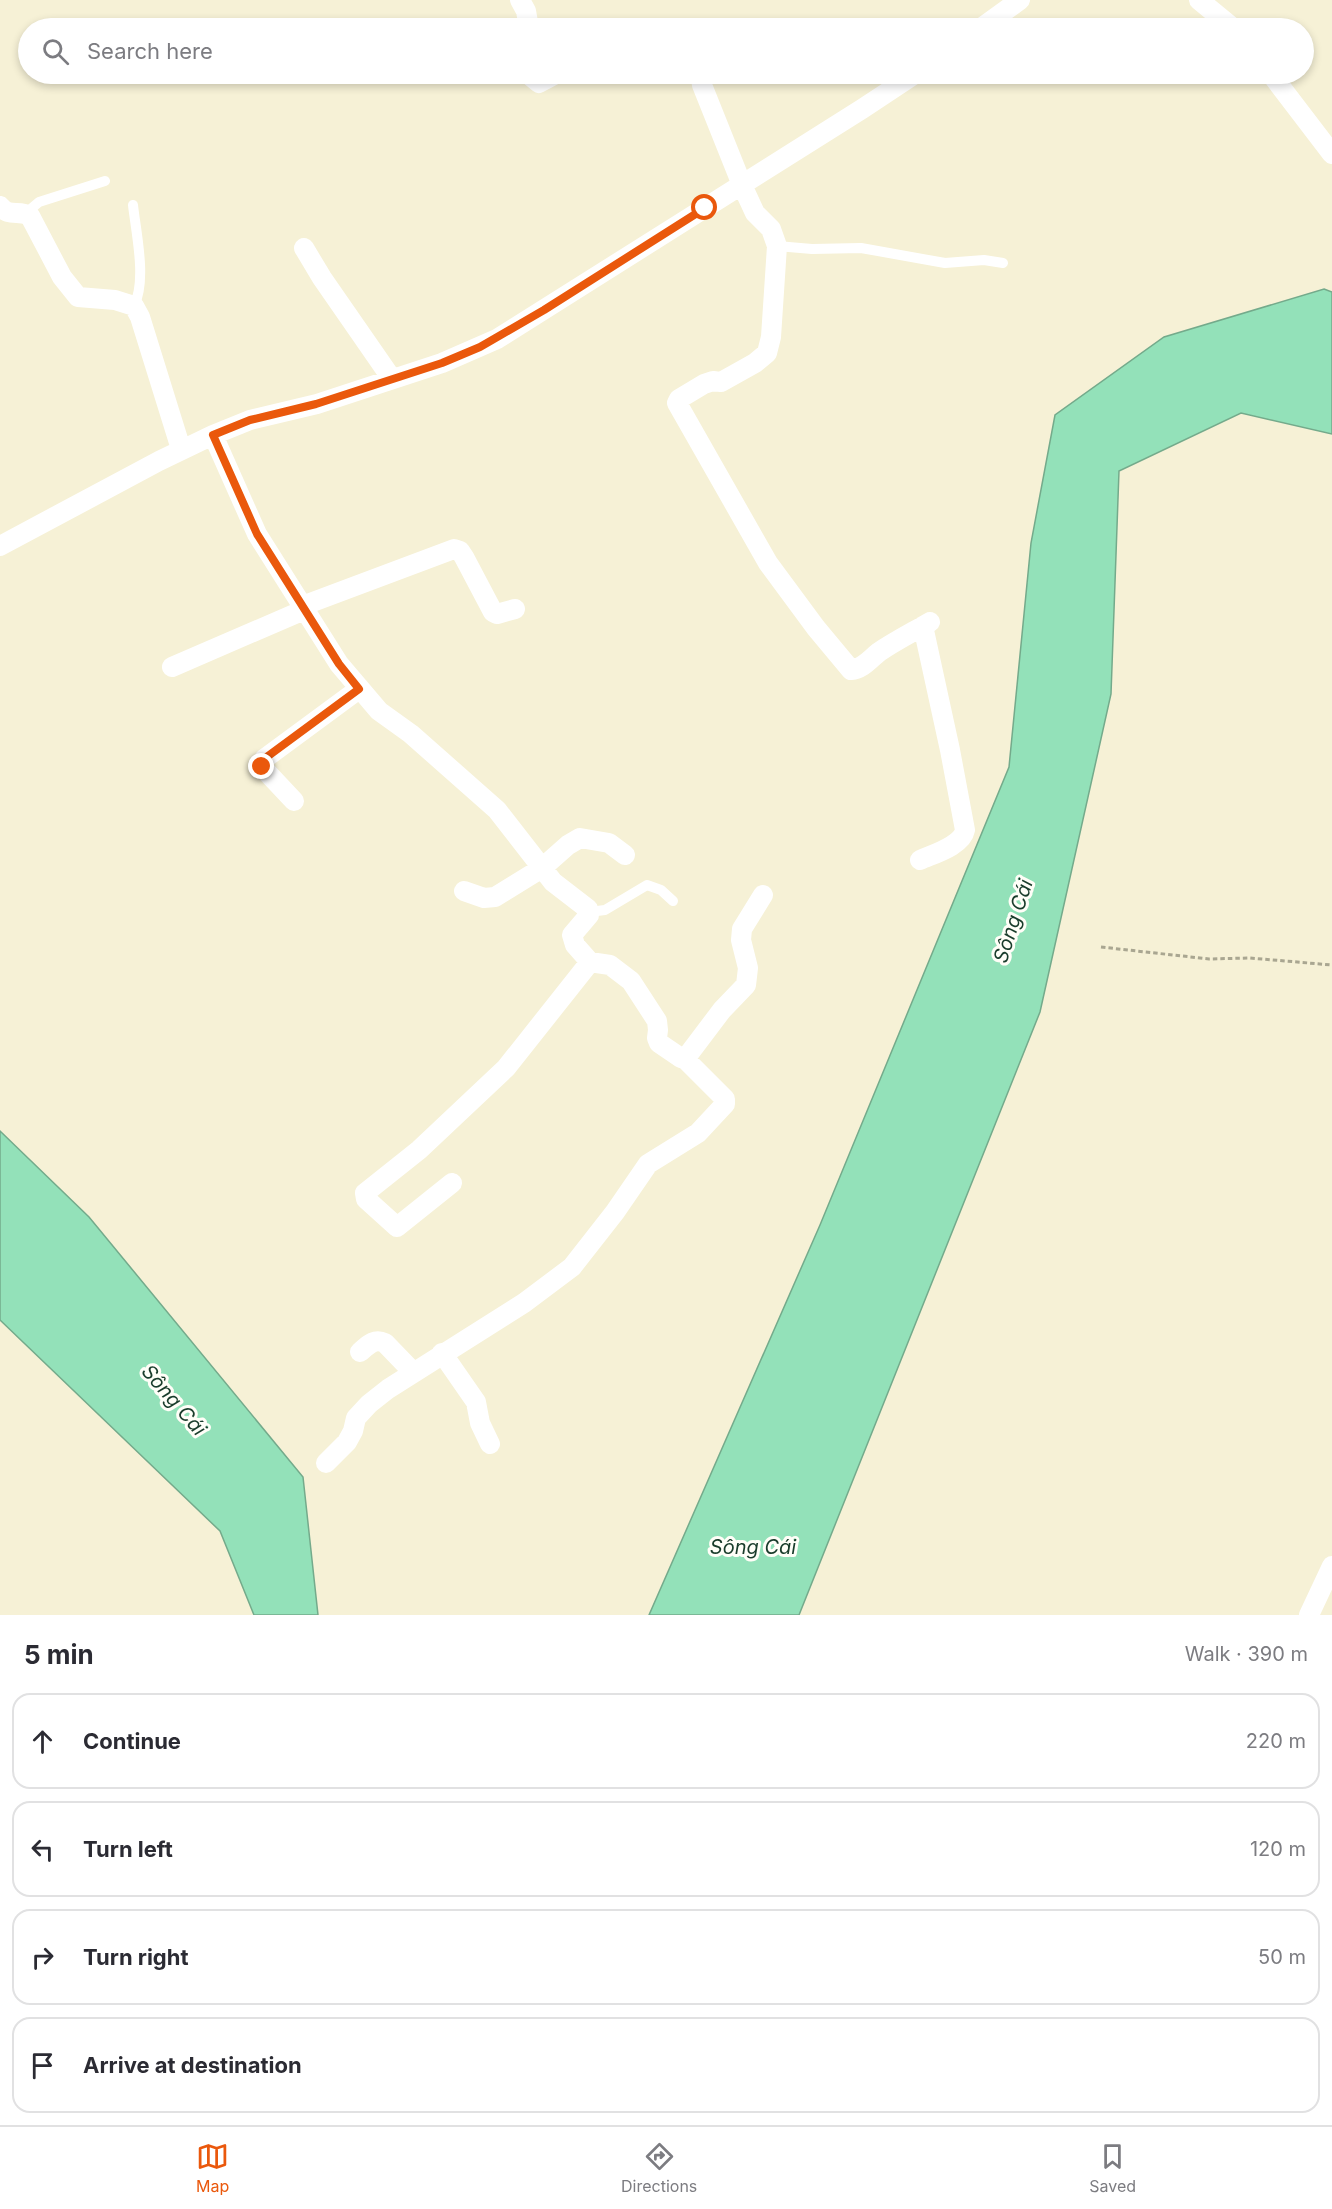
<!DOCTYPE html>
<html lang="en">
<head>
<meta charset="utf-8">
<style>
  body { margin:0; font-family:Inter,sans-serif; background:#f7f7f7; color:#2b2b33 }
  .stop { position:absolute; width:18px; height:18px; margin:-14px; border:4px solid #ea580c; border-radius:50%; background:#fff }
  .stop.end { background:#ea580c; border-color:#fff; box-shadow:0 2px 6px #0008 }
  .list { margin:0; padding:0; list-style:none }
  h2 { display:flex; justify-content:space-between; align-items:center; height:78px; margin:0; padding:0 24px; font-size:26px }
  h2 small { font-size:20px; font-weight:400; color:#7c7c81 }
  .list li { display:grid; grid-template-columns:39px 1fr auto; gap:18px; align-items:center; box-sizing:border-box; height:96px; margin:0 12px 12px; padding:0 12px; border:2px solid #e1e1e2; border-radius:18px }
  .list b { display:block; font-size:22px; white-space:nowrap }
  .list em { font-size:20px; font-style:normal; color:#7c7c81 }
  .icon { flex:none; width:33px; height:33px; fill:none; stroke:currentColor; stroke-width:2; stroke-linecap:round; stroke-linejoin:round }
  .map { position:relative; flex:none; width:1332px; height:1615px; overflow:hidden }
  .search { position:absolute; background:#fff; box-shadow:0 3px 9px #0003; left:18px; right:18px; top:18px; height:66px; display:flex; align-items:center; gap:15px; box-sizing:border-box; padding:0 21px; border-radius:33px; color:#7c7c81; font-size:22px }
  .sheet { height:510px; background:#fff }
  nav { display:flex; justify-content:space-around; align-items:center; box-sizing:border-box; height:84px; border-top:2px solid #e1e1e2; background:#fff; font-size:16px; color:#7c7c81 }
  nav a { display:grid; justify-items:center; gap:3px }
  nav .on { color:#ea580c }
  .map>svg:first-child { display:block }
</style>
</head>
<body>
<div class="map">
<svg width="1332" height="1615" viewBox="0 0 1332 1615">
  <rect width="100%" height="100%" fill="#f6f1d6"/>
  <path fill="#93e1b9" stroke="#74aa8b" stroke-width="1.5" d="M1324,289L1332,292V434L1241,413L1119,471L1111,694L1040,1012L799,1615H649L820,1225L1009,767L1031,543L1055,415L1164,337Z
    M0,1131L89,1217L303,1477L318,1615H254L220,1531L0,1320Z"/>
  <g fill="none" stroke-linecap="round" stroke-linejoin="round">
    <path stroke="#a9a691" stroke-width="3" stroke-dasharray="4.5 3" stroke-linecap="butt" d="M1101,947L1209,959L1250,958L1332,965"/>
    <path stroke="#fff" stroke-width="10" d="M133,205C136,233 147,280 134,306
      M26,213L39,202L105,181
      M777,246L812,249L861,248L945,263L984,260L1003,263
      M589,912L605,910L647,885L661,890L673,901"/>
    <path stroke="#fff" stroke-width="20" d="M520,0L526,11L529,28
      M1199,0L1233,28
      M981,28L1020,0
      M528,74L539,83L556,74
      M700,74L702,85L742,185L755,213L771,229L777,246L771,337L767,353L755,363L721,382L713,381L704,384L679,399L677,403L768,563L816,628L851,670C863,669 870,659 879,652C895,641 913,632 930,622
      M1271,74L1332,154
      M0,206C9,218 19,209 30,216L62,277L78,297L115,300L134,306L140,317L181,449
      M304,248L322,278L392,379
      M213,435L257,534L339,664L379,711L411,734L497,810L553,882L588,909L589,915L572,935L575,945L590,962L610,965L631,981L657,1021L658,1030L657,1038L659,1043L681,1058L685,1059L722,1010L746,985L748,968L741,940L742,929L763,895
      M0,546L159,461L213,435L250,420L317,404L442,363L497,339L862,109L915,74
      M302,606L454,549L460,551L464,557L493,612L497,614L515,609
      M172,667L304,610
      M294,801L262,767L264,759L359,689
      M920,860C933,854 962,846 965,830L950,750L923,626
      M464,891L484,898L495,897L542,868L568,845L580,838L609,843L625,855
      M452,1183L397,1227L366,1199L365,1193L419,1150L506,1068L590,962
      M360,1352C368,1345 374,1338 385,1343L413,1372
      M442,1353L476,1402L480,1423L490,1444
      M326,1463L347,1442L353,1431L356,1418L369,1404L388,1389L524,1303L572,1267L615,1212L648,1164L698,1133L725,1104V1099L685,1059
      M1309,1615L1332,1566"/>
  </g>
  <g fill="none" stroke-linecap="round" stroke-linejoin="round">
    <path stroke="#ea580c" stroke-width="8" d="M262,767L264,759L359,689L339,664L257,534L213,435L250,420L316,404L442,363L480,347L544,310L705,208"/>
  </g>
  <g text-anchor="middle" stroke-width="6" stroke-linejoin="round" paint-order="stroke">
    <g font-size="20" font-style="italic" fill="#193c2b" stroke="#fffef8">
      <text transform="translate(1013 921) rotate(-72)" y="7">Sông Cái</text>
      <text transform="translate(174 1400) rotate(49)" y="7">Sông Cái</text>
      <text x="753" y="1554">Sông Cái</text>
    </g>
  </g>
</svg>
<div class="stop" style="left:705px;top:208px"></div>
<div class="stop end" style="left:262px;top:767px"></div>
<div class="search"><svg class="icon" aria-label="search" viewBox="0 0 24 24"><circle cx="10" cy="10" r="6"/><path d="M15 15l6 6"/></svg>Search here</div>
</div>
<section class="sheet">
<h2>5 min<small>Walk · 390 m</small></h2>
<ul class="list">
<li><svg class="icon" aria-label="ahead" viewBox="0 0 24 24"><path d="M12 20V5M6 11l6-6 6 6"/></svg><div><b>Continue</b></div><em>220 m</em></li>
<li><svg class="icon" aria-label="left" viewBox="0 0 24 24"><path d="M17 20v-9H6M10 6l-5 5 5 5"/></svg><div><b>Turn left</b></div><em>120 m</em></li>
<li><svg class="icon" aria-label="right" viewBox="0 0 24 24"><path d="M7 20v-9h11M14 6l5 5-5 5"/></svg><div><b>Turn right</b></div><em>50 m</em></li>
<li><svg class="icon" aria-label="arrive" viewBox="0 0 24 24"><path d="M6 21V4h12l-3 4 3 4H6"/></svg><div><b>Arrive at destination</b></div></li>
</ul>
</section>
<nav>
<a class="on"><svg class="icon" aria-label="map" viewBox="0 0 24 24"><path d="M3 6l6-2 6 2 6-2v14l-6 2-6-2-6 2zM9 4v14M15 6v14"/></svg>Map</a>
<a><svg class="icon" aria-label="directions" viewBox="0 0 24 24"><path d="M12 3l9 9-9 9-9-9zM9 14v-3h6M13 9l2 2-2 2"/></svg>Directions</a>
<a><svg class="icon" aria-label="saved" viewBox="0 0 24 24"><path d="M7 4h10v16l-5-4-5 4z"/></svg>Saved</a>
</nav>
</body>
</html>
